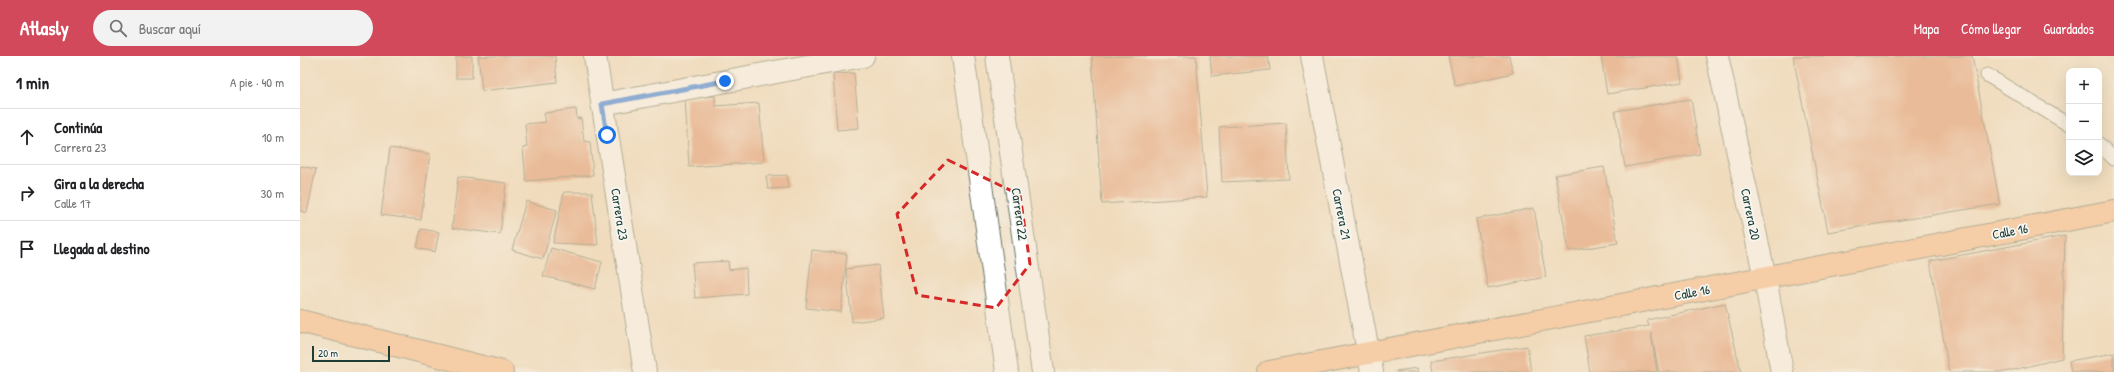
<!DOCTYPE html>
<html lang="es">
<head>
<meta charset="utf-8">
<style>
  body { margin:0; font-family:"Patrick Hand",sans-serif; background:#f2f2f2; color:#202124 }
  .controls { position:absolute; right:12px; top:12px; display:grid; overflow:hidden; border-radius:8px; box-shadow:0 4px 16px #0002 }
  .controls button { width:36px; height:36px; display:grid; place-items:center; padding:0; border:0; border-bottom:1px solid #e0e0e0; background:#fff; color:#202124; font:20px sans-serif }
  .scale { position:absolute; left:12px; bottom:10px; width:78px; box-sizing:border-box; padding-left:4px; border:2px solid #1f3d34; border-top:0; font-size:11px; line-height:14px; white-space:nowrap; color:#1f3d34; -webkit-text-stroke:3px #f6f6f2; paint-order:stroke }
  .stop { position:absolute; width:12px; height:12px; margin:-9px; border:3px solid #1a73e8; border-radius:50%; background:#fff }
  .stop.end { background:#1a73e8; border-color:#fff; box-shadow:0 1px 4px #0008 }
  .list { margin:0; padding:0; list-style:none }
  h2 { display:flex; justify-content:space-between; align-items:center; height:52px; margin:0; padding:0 16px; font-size:17px }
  h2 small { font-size:13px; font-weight:400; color:#757577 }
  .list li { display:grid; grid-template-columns:26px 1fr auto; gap:12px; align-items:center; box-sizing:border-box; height:56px; padding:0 16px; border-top:1px solid #e0e0e0 }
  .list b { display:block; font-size:15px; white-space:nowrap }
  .list p { margin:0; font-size:13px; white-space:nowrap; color:#757577 }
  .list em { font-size:13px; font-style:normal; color:#757577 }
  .icon { flex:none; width:22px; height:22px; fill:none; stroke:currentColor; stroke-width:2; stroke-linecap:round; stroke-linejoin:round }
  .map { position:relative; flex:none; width:1814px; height:316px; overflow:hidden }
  header { display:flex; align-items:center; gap:24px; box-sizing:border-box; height:56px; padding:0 20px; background:#d1495b; color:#fff }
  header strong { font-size:19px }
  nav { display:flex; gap:22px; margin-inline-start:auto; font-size:14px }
  .search { width:280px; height:36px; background:#f2f2f2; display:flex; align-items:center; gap:10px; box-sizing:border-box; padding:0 14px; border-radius:22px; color:#757577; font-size:15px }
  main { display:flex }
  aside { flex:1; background:#fff }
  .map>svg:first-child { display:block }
</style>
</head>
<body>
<header>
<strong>Atlasly</strong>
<div class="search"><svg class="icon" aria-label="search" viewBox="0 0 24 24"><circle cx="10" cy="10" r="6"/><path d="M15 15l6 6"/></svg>Buscar aquí</div>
<nav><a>Mapa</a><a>Cómo llegar</a><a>Guardados</a></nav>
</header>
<main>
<aside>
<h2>1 min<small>A pie · 40 m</small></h2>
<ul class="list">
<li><svg class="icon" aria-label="ahead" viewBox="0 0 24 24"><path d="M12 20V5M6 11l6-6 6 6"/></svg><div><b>Continúa</b><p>Carrera 23</p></div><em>10 m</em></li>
<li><svg class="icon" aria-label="right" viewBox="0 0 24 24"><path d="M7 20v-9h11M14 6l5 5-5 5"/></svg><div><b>Gira a la derecha</b><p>Calle 17</p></div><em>30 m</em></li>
<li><svg class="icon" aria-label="arrive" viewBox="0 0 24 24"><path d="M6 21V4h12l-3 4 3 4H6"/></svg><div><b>Llegada al destino</b></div></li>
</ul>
</aside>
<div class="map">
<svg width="1814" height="316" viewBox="0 0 1814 316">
  <rect width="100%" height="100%" fill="#f6f6f2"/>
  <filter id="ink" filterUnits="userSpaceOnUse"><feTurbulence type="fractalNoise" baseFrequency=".025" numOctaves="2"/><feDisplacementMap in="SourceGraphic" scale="8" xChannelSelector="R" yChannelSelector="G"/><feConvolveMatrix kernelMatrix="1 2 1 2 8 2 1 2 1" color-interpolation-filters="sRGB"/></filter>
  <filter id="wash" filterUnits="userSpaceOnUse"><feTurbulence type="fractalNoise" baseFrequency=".012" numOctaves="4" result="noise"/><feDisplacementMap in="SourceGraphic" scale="16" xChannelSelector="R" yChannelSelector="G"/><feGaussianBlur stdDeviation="0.9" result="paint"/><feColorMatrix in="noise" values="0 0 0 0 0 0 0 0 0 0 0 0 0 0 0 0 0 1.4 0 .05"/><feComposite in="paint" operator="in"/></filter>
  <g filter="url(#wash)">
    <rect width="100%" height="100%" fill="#f0dcbd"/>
    <g id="blocks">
      <path fill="#e1936a" d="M156,0H172V22H156Z
        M178,0H255L257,26L182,35Z
        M792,0H896L907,141L802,148Z
        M910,0H968L970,14L912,20Z
        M1148,0H1209L1213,17L1155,30Z
        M1301,0H1378L1382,26L1307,38Z
        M1493,0H1672L1700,148L1528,176Z
        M554,17L559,72L537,74L533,18Z
        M415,40V50L459,47L464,106L389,111L385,42Z
        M1391,43L1400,98L1325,111L1315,55Z
        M276,53L277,63L281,62L284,85L290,86L293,119L226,125L223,92L227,91L225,68L246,66L244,57Z
        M986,67L989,123L922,126L919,71Z
        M90,92L130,98L121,164L81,159Z
        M0,110L16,113L7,157L0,155Z
        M1304,111L1318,187L1269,195L1255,119Z
        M487,119L488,132L468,133L466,120Z
        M158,121L206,127L200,178L152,172Z
        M264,136H292L298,189L253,187Z
        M226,145L257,154L243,203L212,194Z
        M1234,152L1246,221L1188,232L1176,163Z
        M121,173L139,176L135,196L117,192Z
        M1765,180L1762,302L1705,316H1649L1630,205Z
        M251,192L302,206L295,233L243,220Z
        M512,194L547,198L541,256L506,252Z
        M428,205L429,214L446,212L447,238L395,242L392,207Z
        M578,209L584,262L552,266L546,213Z
        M1425,247L1441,316H1359L1351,277L1357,316H1290L1284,280L1349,270L1347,264Z
        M1227,290L1231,316H1133L1131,305Z
        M1814,297V316H1771L1769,305Z
        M1117,312L1118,316H1096V315Z"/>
    </g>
  </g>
  <g filter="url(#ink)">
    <use href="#blocks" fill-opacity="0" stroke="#687564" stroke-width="1"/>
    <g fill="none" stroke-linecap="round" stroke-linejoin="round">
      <g stroke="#687564" stroke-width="15">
        <path id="service" d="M1687,19L1769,69
          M1799,88L1814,103"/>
      </g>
      <g stroke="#687564" stroke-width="24">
        <path id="minor" d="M295,0L345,316
          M663,0L707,316
          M697,0L743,316
          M1012,0L1072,316
          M1417,0L1465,222L1482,316
          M302,48L563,0"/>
      </g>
      <g stroke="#687564" stroke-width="24">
        <path id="trunk" d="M0,265L202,316
          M969,316L1814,155"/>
      </g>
      <use href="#service" stroke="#fff" stroke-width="13"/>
      <use href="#minor" stroke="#fff" stroke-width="22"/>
      <use href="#trunk" stroke="#fbbb8d" stroke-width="22"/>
    </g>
  </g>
  <g fill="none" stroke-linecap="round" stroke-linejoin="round" filter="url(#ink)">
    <path stroke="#1a73e8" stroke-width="5" d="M307,79L302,48L425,25"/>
  </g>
  <path d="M0 0H1814V316H0ZM648,104L720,139L730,208L696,252L617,239L597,158Z" fill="#f0dcbd" fill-opacity=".55" fill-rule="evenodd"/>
  <path fill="none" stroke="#d62828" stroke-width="3" stroke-dasharray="8 5" stroke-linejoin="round" d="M648,104L720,139L730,208L696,252L617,239L597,158Z"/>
  <g text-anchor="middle" stroke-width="3.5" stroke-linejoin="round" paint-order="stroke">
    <g font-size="13" fill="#1f3d34" stroke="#f6f6f2">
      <text transform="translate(320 158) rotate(81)" y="5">Carrera 23</text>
      <text transform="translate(720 158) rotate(82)" y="5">Carrera 22</text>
      <text transform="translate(1042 158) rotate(79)" y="5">Carrera 21</text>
      <text transform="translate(1451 158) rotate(78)" y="5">Carrera 20</text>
      <text transform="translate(1710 175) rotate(-11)" y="5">Calle 16</text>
      <text transform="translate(1392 236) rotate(-11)" y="5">Calle 16</text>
    </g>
  </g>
</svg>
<div class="controls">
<button>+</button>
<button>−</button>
<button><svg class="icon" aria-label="layers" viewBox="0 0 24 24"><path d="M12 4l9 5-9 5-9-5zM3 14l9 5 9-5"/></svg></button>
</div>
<div class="scale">20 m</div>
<div class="stop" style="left:307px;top:79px"></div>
<div class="stop end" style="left:425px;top:25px"></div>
</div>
</main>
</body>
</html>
